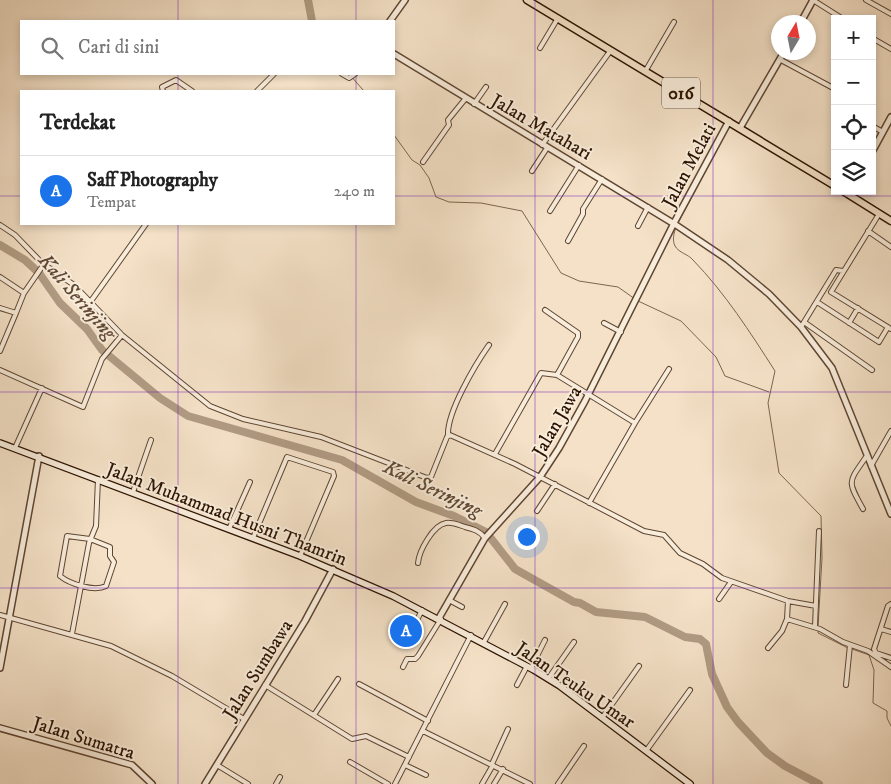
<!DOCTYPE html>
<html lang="id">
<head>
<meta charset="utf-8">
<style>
  body { margin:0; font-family:"IM FELL DW Pica",serif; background:#f2f2f2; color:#222 }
  .controls { position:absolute; right:15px; top:15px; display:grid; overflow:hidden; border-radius:0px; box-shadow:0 2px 8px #0003 }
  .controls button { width:45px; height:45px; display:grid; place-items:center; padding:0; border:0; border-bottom:1px solid #e0e0e0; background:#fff; color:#222; font:25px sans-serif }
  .compass { position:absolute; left:771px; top:15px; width:45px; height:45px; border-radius:50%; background:#fff; box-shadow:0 2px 8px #0003; rotate:10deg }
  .you { position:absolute; left:526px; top:536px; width:18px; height:18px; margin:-12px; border:4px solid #fff; border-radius:50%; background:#1a73e8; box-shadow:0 0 0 8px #1a73e833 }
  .badge { display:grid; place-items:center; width:32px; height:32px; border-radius:50%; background:#1a73e8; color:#fff; font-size:16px; font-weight:700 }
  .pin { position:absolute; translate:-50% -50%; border:2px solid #fff; box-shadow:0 1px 5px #0006 }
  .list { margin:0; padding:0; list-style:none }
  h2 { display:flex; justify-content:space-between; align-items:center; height:65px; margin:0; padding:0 20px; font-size:21px }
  h2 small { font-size:16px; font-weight:400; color:#767676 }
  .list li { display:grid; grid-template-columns:32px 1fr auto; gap:15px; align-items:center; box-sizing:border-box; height:70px; padding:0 20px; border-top:1px solid #e0e0e0 }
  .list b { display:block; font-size:19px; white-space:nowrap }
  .list p { margin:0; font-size:16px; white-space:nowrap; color:#767676 }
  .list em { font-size:16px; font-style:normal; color:#767676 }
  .icon { flex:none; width:28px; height:28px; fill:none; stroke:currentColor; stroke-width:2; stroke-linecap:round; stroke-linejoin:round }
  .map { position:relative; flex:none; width:891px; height:784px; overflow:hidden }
  .search { position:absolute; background:#fff; box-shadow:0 2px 8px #0003; left:20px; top:20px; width:375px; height:55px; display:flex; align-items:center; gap:12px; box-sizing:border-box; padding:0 18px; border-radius:0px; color:#767676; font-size:19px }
  .panel { position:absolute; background:#fff; box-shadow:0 2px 8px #0003; left:20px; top:90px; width:375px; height:135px; border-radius:0px }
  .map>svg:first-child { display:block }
</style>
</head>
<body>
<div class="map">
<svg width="891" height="784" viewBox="0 0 891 784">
  <rect width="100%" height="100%" fill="#f4e1c7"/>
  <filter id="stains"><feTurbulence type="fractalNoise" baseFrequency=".004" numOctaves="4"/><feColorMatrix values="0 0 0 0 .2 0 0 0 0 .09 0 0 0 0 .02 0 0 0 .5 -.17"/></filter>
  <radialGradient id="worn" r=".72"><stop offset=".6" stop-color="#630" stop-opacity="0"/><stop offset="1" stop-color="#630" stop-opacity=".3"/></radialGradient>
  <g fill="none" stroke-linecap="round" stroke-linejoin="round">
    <path stroke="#7c654f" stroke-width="1" d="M349,74L364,91
      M394,135L412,160L420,165L429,178L436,197L449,202L481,203L522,211L561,273L579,281L618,287L635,299
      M678,223L729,127
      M676,227C674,233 672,240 675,246C679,253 688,254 693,260C725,293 750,332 775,371L768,403L779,473L821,516L822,558L818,627
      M638,301L681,321L716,357L725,376L769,392
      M818,631V633L848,648
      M852,649L869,655L874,670L873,703L887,711V718L891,726"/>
    <path stroke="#b09b83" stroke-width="8" d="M308,0L312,21
      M348,74H349
      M0,245L25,260L39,273L60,303L87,329L102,350L160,398L188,416L342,460L416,502L454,516L486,532L515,569L574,602L580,603L596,612L645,617L685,637L700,639L706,644L712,674L727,707L738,722L767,753L785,766L819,784"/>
    <g stroke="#5f4632" stroke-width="6">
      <path id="minor" d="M813,0L843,19
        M866,0L891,14
        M872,38L891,49
        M540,48L558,18
        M781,60L835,89
        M646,70L674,22
        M342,74L349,78L355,74
        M163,91L162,87L176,80L192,91
        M257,91L274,74
        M474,104L486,87
        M872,126L883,132
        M542,145L611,50
        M423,162L449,125L448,120L466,98
        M532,171L547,148
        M550,211L579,165
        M879,214L831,292L891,329
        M0,225L15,235L42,263L74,285L122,335L210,406L243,419L321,437L427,478L431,477L447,437L450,435L515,464L644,531L664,535L680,553L703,564L722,578L788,601L816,606
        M638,226L648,207
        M868,231L891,247
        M568,241L583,214V209L602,179
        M0,277L24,293L16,313
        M24,293L44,264
        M91,301L146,224
        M817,302L879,342L888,327
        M0,308L16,313L0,351
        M545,310L578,333V337L557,375
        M804,322L872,370
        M604,323L621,332
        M849,323L858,308
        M801,327L836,270L843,271
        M0,370L83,407L102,359L122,335
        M448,435C447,412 475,365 489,345
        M15,448L42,388
        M495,454L541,373L557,375L635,423L669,369
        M871,466L891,431
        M133,492L151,440
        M589,503L635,423
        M863,509C847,480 848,483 866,457
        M537,511L555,484
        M229,529L250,482
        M67,536L90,539L110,547V556L114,562L106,586C94,592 70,584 60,576Z
        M253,538L287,457L333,472L334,476L300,556
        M418,563C419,551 433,525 446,523C452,522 459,525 465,527C473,529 480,531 485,538
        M719,599L731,582
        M449,600L462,607
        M788,601L787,619L820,629L843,642L868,651L891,667
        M891,604L888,606L874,649L876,653L891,658
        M0,615L111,646L172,676L244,719
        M409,624L414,626L422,610
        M815,626L819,531
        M881,629L891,632
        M72,634L89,543L96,526L98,479
        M484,642L505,604
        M768,648L782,631L787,619
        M403,667L407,659H415L418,656L441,619
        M531,668L545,640
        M548,679L574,642
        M359,684L428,721
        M265,685L352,739L366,736L409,757
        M517,685L527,666
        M846,685L850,645
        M314,715L338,679
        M602,718L639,666
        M423,731L530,784
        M646,751L690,690
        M350,762L388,784
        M492,764L508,729
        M217,765L248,784
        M405,765L426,775
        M276,784L280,777
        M395,784L471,635
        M482,784L493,765
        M494,784L503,769
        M558,784L584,746"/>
    </g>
    <g stroke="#5f4632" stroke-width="8">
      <path id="tertiary" d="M390,21L405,0
        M801,22L813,0
        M394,54L676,225L728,260L769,294L801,327L832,368L891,514
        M740,128L784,52
        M872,152L891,117
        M439,618L485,538L540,477L559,448L585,401L674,223L729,121
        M0,668L39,456
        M0,728L132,765L152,784
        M205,784L305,621L333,569"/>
    </g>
    <g stroke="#2d1300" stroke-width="8">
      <path id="secondary" d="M0,443L300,556L393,596L534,670L560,686L690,784"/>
    </g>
    <g stroke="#2d1300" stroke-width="9">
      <path id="primary" d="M527,0L835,186
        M843,191L891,221"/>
    </g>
    <use href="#minor" stroke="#f8ecdb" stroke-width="4"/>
    <use href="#tertiary" stroke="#f8ecdb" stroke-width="5"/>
    <use href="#secondary" stroke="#f8ecdb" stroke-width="5.5"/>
    <use href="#primary" stroke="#f4e1c7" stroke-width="6"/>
  </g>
  <path fill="none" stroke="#7b2cbf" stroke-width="1" stroke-opacity="0.55" d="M178,0V21M356,0V21M535,0V784M713,0V784M178,74V91M356,74V91M0,196H21M394,196H891M178,224V784M356,224V784M0,392H891M0,588H891"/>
  <g text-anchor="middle" stroke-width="4" stroke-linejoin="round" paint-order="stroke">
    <rect fill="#f8ecdb" stroke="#6a5442" stroke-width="1" x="662" y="77.5" width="38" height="31" rx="4"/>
    <g font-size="18" font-weight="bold" fill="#2d1300">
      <text x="681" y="99">016</text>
    </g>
    <g font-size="19" fill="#2d1300" stroke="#f8ecdb">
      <text transform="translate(542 126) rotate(30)" y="7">Jalan Matahari</text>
      <text transform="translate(688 165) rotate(-62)" y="7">Jalan Melati</text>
      <text transform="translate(556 421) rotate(-60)" y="7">Jalan Jawa</text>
      <text transform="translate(227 513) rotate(21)" y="7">Jalan Muhammad Husni Thamrin</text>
      <text transform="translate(257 669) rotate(-58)" y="7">Jalan Sumbawa</text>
      <text transform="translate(576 684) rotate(34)" y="7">Jalan Teuku Umar</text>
      <text transform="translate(84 737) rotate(17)" y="7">Jalan Sumatra</text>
    </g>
    <g font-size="20" font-style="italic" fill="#614934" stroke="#f8ecdb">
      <text transform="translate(78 296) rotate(49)" y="7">Kali Serinjing</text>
      <text transform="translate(433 488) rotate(26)" y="7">Kali Serinjing</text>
    </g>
  </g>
  <rect width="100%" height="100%" filter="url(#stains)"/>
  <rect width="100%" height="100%" fill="url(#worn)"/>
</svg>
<div class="controls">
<button>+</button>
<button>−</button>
<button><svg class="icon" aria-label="locate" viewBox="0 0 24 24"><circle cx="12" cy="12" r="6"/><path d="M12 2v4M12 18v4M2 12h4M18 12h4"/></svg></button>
<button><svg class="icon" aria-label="layers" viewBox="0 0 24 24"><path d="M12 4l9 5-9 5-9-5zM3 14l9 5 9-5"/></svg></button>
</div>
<svg class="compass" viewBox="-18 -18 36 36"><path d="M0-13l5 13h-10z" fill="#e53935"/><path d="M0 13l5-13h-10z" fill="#767676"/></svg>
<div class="you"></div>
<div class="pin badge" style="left:406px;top:631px">A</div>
<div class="search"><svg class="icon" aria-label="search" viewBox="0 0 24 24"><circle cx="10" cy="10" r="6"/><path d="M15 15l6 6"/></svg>Cari di sini</div>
<section class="panel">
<h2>Terdekat<small></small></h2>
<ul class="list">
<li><span class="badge">A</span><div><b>Saff Photography</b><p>Tempat</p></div><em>240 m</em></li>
</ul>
</section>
</div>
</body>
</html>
